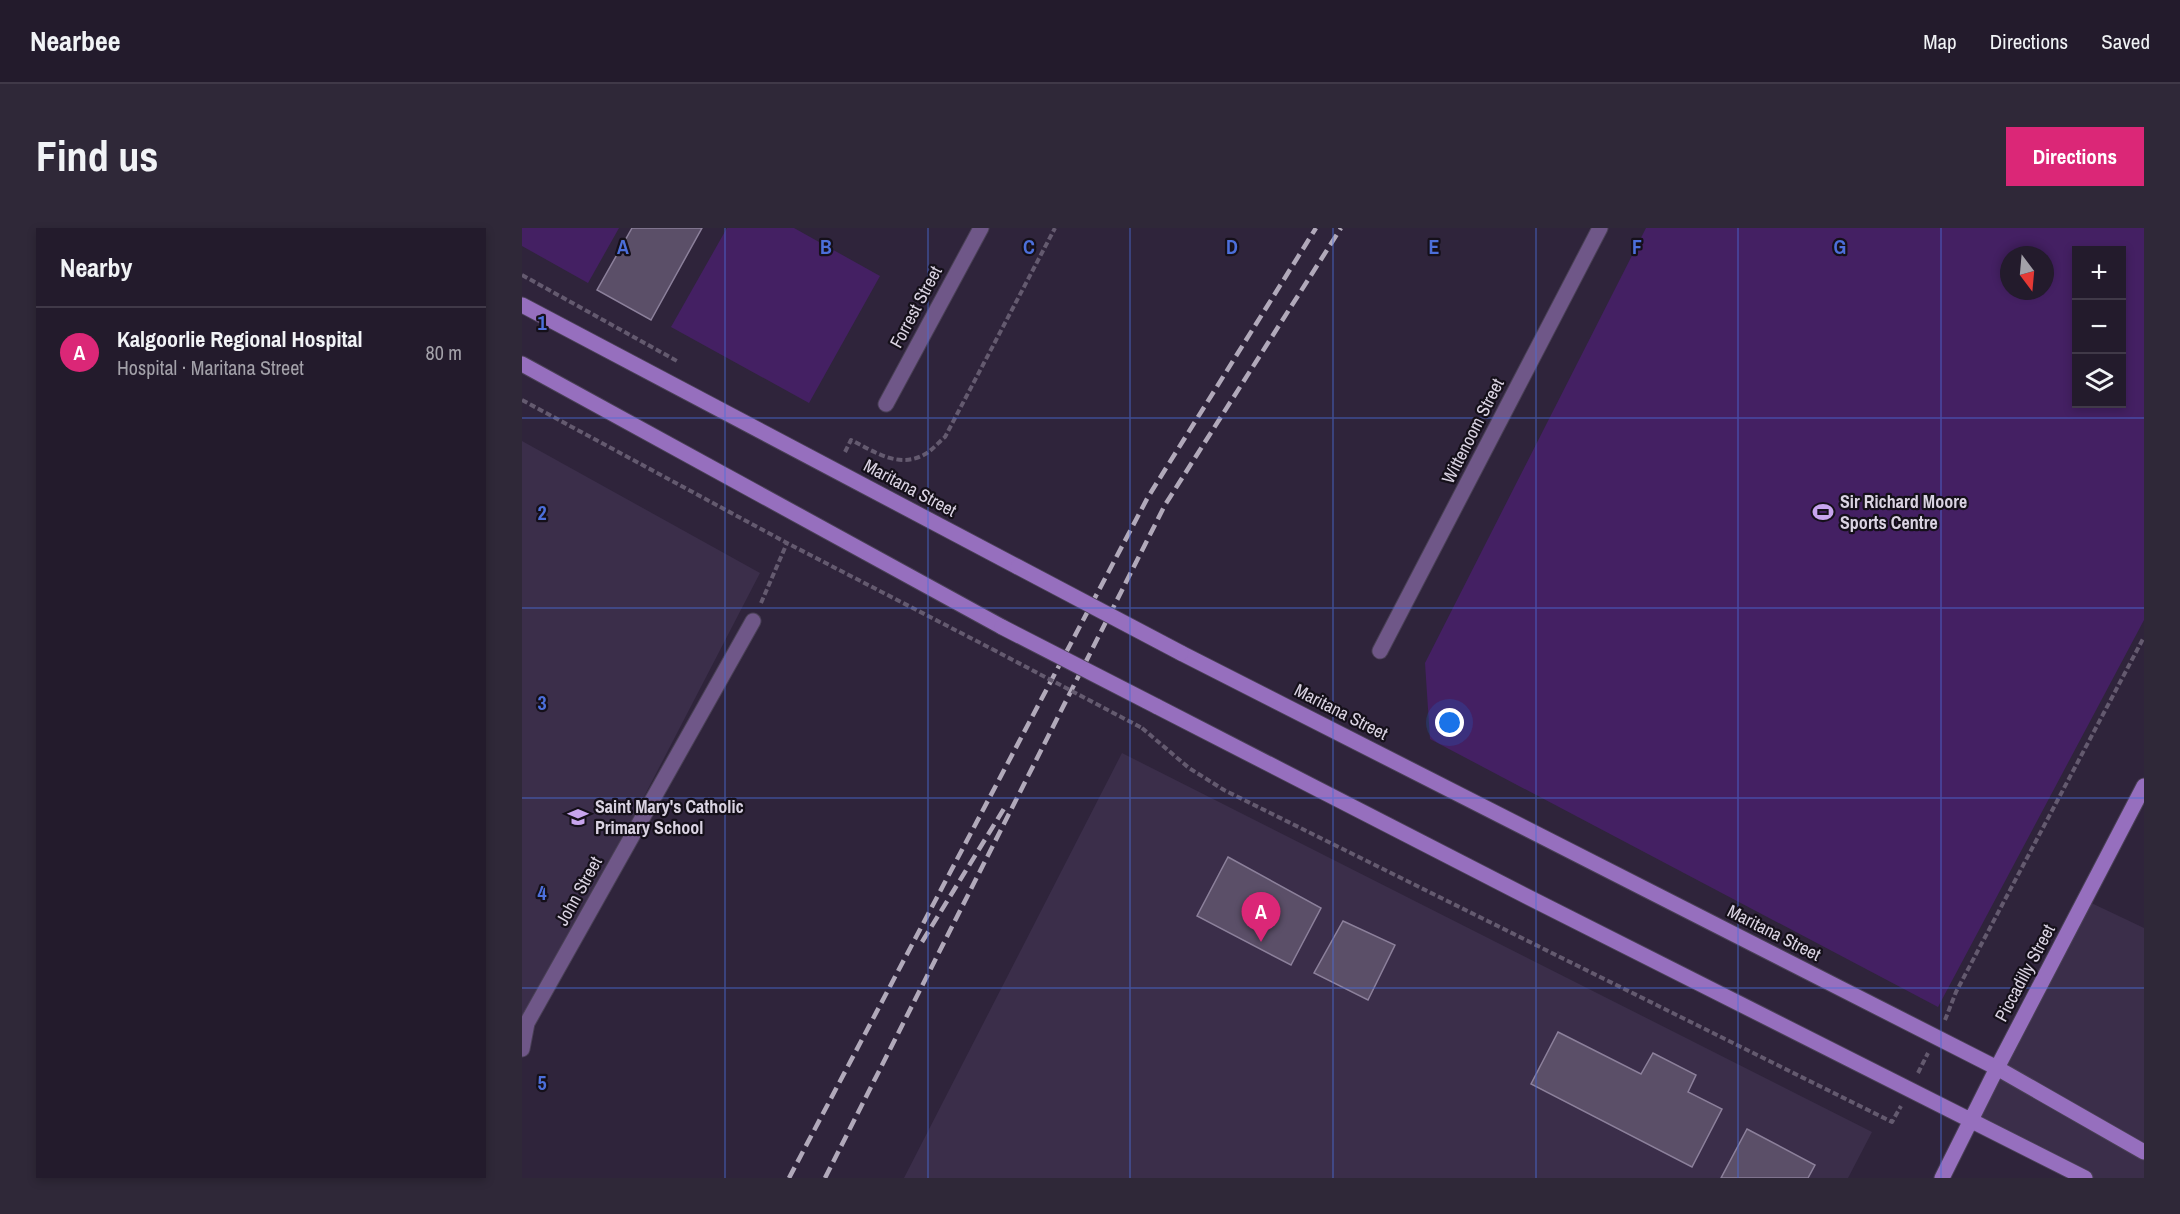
<!DOCTYPE html>
<html lang="en">
<head>
<meta charset="utf-8">
<style>
  body { margin:0; font-family:"Archivo Narrow",sans-serif; background:#2f2838; color:#f1f3f6 }
  .controls { position:absolute; right:18px; top:18px; display:grid; overflow:hidden; border-radius:0px; box-shadow:0 3px 9px #0003 }
  .controls button { width:54px; height:54px; display:grid; place-items:center; padding:0; border:0; border-bottom:2px solid #403948; background:#231b2c; color:#f1f3f6; font:30px sans-serif }
  .compass { position:absolute; left:1478px; top:18px; width:54px; height:54px; border-radius:50%; background:#231b2c; box-shadow:0 3px 9px #0003; rotate:164deg }
  .you { position:absolute; left:928px; top:495px; width:21px; height:21px; margin:-15px; border:4px solid #fff; border-radius:50%; background:#1a73e8; box-shadow:0 0 0 9px #1a73e833 }
  .badge { display:grid; place-items:center; width:39px; height:39px; border-radius:50%; background:#db2777; color:#fff; font-size:20px; font-weight:700 }
  .pin { position:absolute; translate:-50% -50px; filter:drop-shadow(0 2px 3px #0008) }
  .pin::after { content:''; position:absolute; top:32px; width:21px; height:18px; background:inherit; clip-path:polygon(0 0,100% 0,50% 100%) }
  .list { margin:0; padding:0; list-style:none }
  h2 { display:flex; justify-content:space-between; align-items:center; height:78px; margin:0; padding:0 24px; font-size:26px }
  h2 small { font-size:20px; font-weight:400; color:#a3a1a9 }
  .list li { display:grid; grid-template-columns:39px 1fr auto; gap:18px; align-items:center; box-sizing:border-box; height:90px; padding:0 24px; border-top:2px solid #403948 }
  .list b { display:block; font-size:22px; white-space:nowrap }
  .list p { margin:0; font-size:20px; white-space:nowrap; color:#a3a1a9 }
  .list em { font-size:20px; font-style:normal; color:#a3a1a9 }
  .icon { flex:none; width:33px; height:33px; fill:none; stroke:currentColor; stroke-width:2; stroke-linecap:round; stroke-linejoin:round }
  .map { position:relative; flex:none; width:1622px; height:950px; overflow:hidden; border-radius:0px }
  header { display:flex; align-items:center; gap:36px; box-sizing:border-box; height:84px; padding:0 30px; background:#231b2c; border-bottom:2px solid #403948 }
  header strong { font-size:28px }
  nav { display:flex; gap:33px; margin-inline-start:auto; font-size:21px }
  .intro { display:flex; align-items:center; justify-content:space-between; box-sizing:border-box; height:144px; padding:0 36px }
  h1 { margin:0; font-size:42px }
  .button { padding:15px 27px; border-radius:0px; background:#db2777; color:#fff; font-size:21px; font-weight:700 }
  main { display:flex; gap:36px; padding:0 36px }
  aside { flex:1; background:#231b2c; border-radius:0px; box-shadow:0 3px 9px #0003 }
  .map>svg:first-child { display:block }
</style>
</head>
<body>
<header>
<strong>Nearbee</strong>
<nav><a>Map</a><a>Directions</a><a>Saved</a></nav>
</header>
<div class="intro"><h1>Find us</h1><a class="button">Directions</a></div>
<main>
<aside>
<h2>Nearby<small></small></h2>
<ul class="list">
<li><span class="badge">A</span><div><b>Kalgoorlie Regional Hospital</b><p>Hospital · Maritana Street</p></div><em>80 m</em></li>
</ul>
</aside>
<div class="map">
<svg width="1622" height="950" viewBox="0 0 1622 950">
  <rect width="100%" height="100%" fill="#2f243b"/>
  <path fill="#3b2e4a" d="M0,213L238,345L0,804Z
    M600,525L1350,904L1326,950H382Z
    M1563,672L1622,700V950H1565L1449,892Z"/>
  <path fill="#442063" fill-rule="evenodd" d="M0,0H97L66,55L0,18Z
    M205,0H272L358,48L287,175L149,99Z
    M1124,0H1622V392L1416,779L908,511L903,435ZM1600,22V176H1554V22ZM1487,27H1523V63H1487Z"/>
  <path fill="#5b4f68" stroke="#8c809b" stroke-width="1.5" d="M110,0H180L129,92L75,62Z
    M706,629L799,680L769,737L675,688Z
    M821,693L873,717L846,772L792,745Z
    M1036,804L1119,846L1131,825L1174,847L1166,864L1200,881L1170,939L1009,856Z
    M1225,901L1293,937L1286,950H1199Z"/>
  <g fill="none" stroke-linecap="round" stroke-linejoin="round">
    <g stroke="#4a4056" stroke-width="17">
      <path id="minor" d="M364,176L459,0
        M858,423L1078,0
        M0,800L5,795L231,393
        M0,821L5,795"/>
    </g>
    <g stroke="#4a4056" stroke-width="17">
      <path id="secondary" d="M0,77L496,339
        M0,136L480,399
        M659,425L1475,840L1622,924
        M634,478L1004,668L1563,950
        M1420,950L1475,840L1622,558"/>
    </g>
    <path stroke="#645a6f" stroke-width="4" stroke-dasharray="6 3" stroke-linecap="butt" d="M0,47L155,133
      M0,172L265,315L470,421
      M323,224L329,212C353,224 378,242 405,225C411,221 417,214 423,209L533,0
      M239,375L265,315
      M620,500L667,540L702,562L1370,894L1379,878
      M1423,792L1434,764L1622,409
      M1396,845L1406,825"/>
    <use href="#minor" stroke="#6f5788" stroke-width="15"/>
    <use href="#secondary" stroke="#966fbe" stroke-width="15"/>
    <path stroke="#b1a9ba" stroke-width="4.5" stroke-dasharray="12 6" stroke-linecap="butt" d="M400,714L483,579
      M267,950L626,269L794,0
      M303,950L643,277L819,0"/>
    <g stroke="#4a4056" stroke-width="17" stroke-linecap="butt">
      <path id="secondary-bridge" d="M496,339L659,425
        M480,399L634,478"/>
    </g>
    <path stroke="#645a6f" stroke-width="4" stroke-dasharray="6 3" stroke-linecap="butt" d="M470,421L620,500"/>
    <use href="#secondary-bridge" stroke="#966fbe" stroke-width="15"/>
  </g>
  <path fill="none" stroke="#4c6fda" stroke-width="1.5" stroke-opacity="0.55" d="M203,0V950M406,0V950M608,0V950M811,0V950M1014,0V950M1216,0V950M1419,0V950M0,190H1622M0,380H1622M0,570H1622M0,760H1622"/>
  <defs>
    <g id="stadium-bare" transform="scale(1.62)"><path d="M0-5a6.5 5 0 1 0 0 10a6.5 5 0 1 0 0-10ZM-3.5-1.8h7v3.6h-7Z" fill="#c8a5ee" stroke="#15101a" stroke-width="2.5" paint-order="stroke"/></g>
    <g id="school-bare" transform="scale(1.62)"><path d="M0-5L7-2L0 1L-7-2ZM-4 1L0 2.5L4 1V4Q0 6-4 4Z" fill="#c8a5ee" stroke="#15101a" stroke-width="2.5" paint-order="stroke"/></g>
  </defs>
  <g fill-rule="evenodd">
    <use href="#stadium-bare" x="1301" y="284"/>
    <use href="#school-bare" x="56" y="589"/>
  </g>
  <g text-anchor="middle" stroke-width="4.5" stroke-linejoin="round" paint-order="stroke">
    <g font-size="18" fill="#dad3e2" stroke="#15101a">
      <text transform="translate(394 79) rotate(-62)" y="6">Forrest Street</text>
      <text transform="translate(951 203) rotate(-63)" y="6">Wittenoom Street</text>
      <text transform="translate(388 260) rotate(28)" y="6">Maritana Street</text>
      <text transform="translate(819 484) rotate(27)" y="6">Maritana Street</text>
      <text transform="translate(57 663) rotate(-61)" y="6">John Street</text>
      <text transform="translate(1252 705) rotate(27)" y="6">Maritana Street</text>
      <text transform="translate(1503 745) rotate(-62)" y="6">Piccadilly Street</text>
    </g>
    <g font-size="18" font-weight="bold" fill="#dad3e2" stroke="#15101a" text-anchor="start">
      <text x="1318" y="280">Sir Richard Moore<tspan x="1318" dy="21">Sports Centre</tspan></text>
      <text x="73" y="585">Saint Mary's Catholic<tspan x="73" dy="21">Primary School</tspan></text>
    </g>
  </g>
  <g font-size="20" text-anchor="middle" font-weight="bold" fill="#4c6fda" stroke="#15101a" stroke-width="4.5" stroke-linejoin="round" paint-order="stroke">
    <text x="101" y="26">A</text>
    <text x="304" y="26">B</text>
    <text x="507" y="26">C</text>
    <text x="710" y="26">D</text>
    <text x="912" y="26">E</text>
    <text x="1115" y="26">F</text>
    <text x="1318" y="26">G</text>
    <text x="20" y="102">1</text>
    <text x="20" y="292">2</text>
    <text x="20" y="482">3</text>
    <text x="20" y="672">4</text>
    <text x="20" y="862">5</text>
  </g>
</svg>
<div class="controls">
<button>+</button>
<button>−</button>
<button><svg class="icon" aria-label="layers" viewBox="0 0 24 24"><path d="M12 4l9 5-9 5-9-5zM3 14l9 5 9-5"/></svg></button>
</div>
<svg class="compass" viewBox="-18 -18 36 36"><path d="M0-13l5 13h-10z" fill="#e53935"/><path d="M0 13l5-13h-10z" fill="#a3a1a9"/></svg>
<div class="you"></div>
<div class="pin badge" style="left:739px;top:714px">A</div>
</div>
</main>
</body>
</html>
